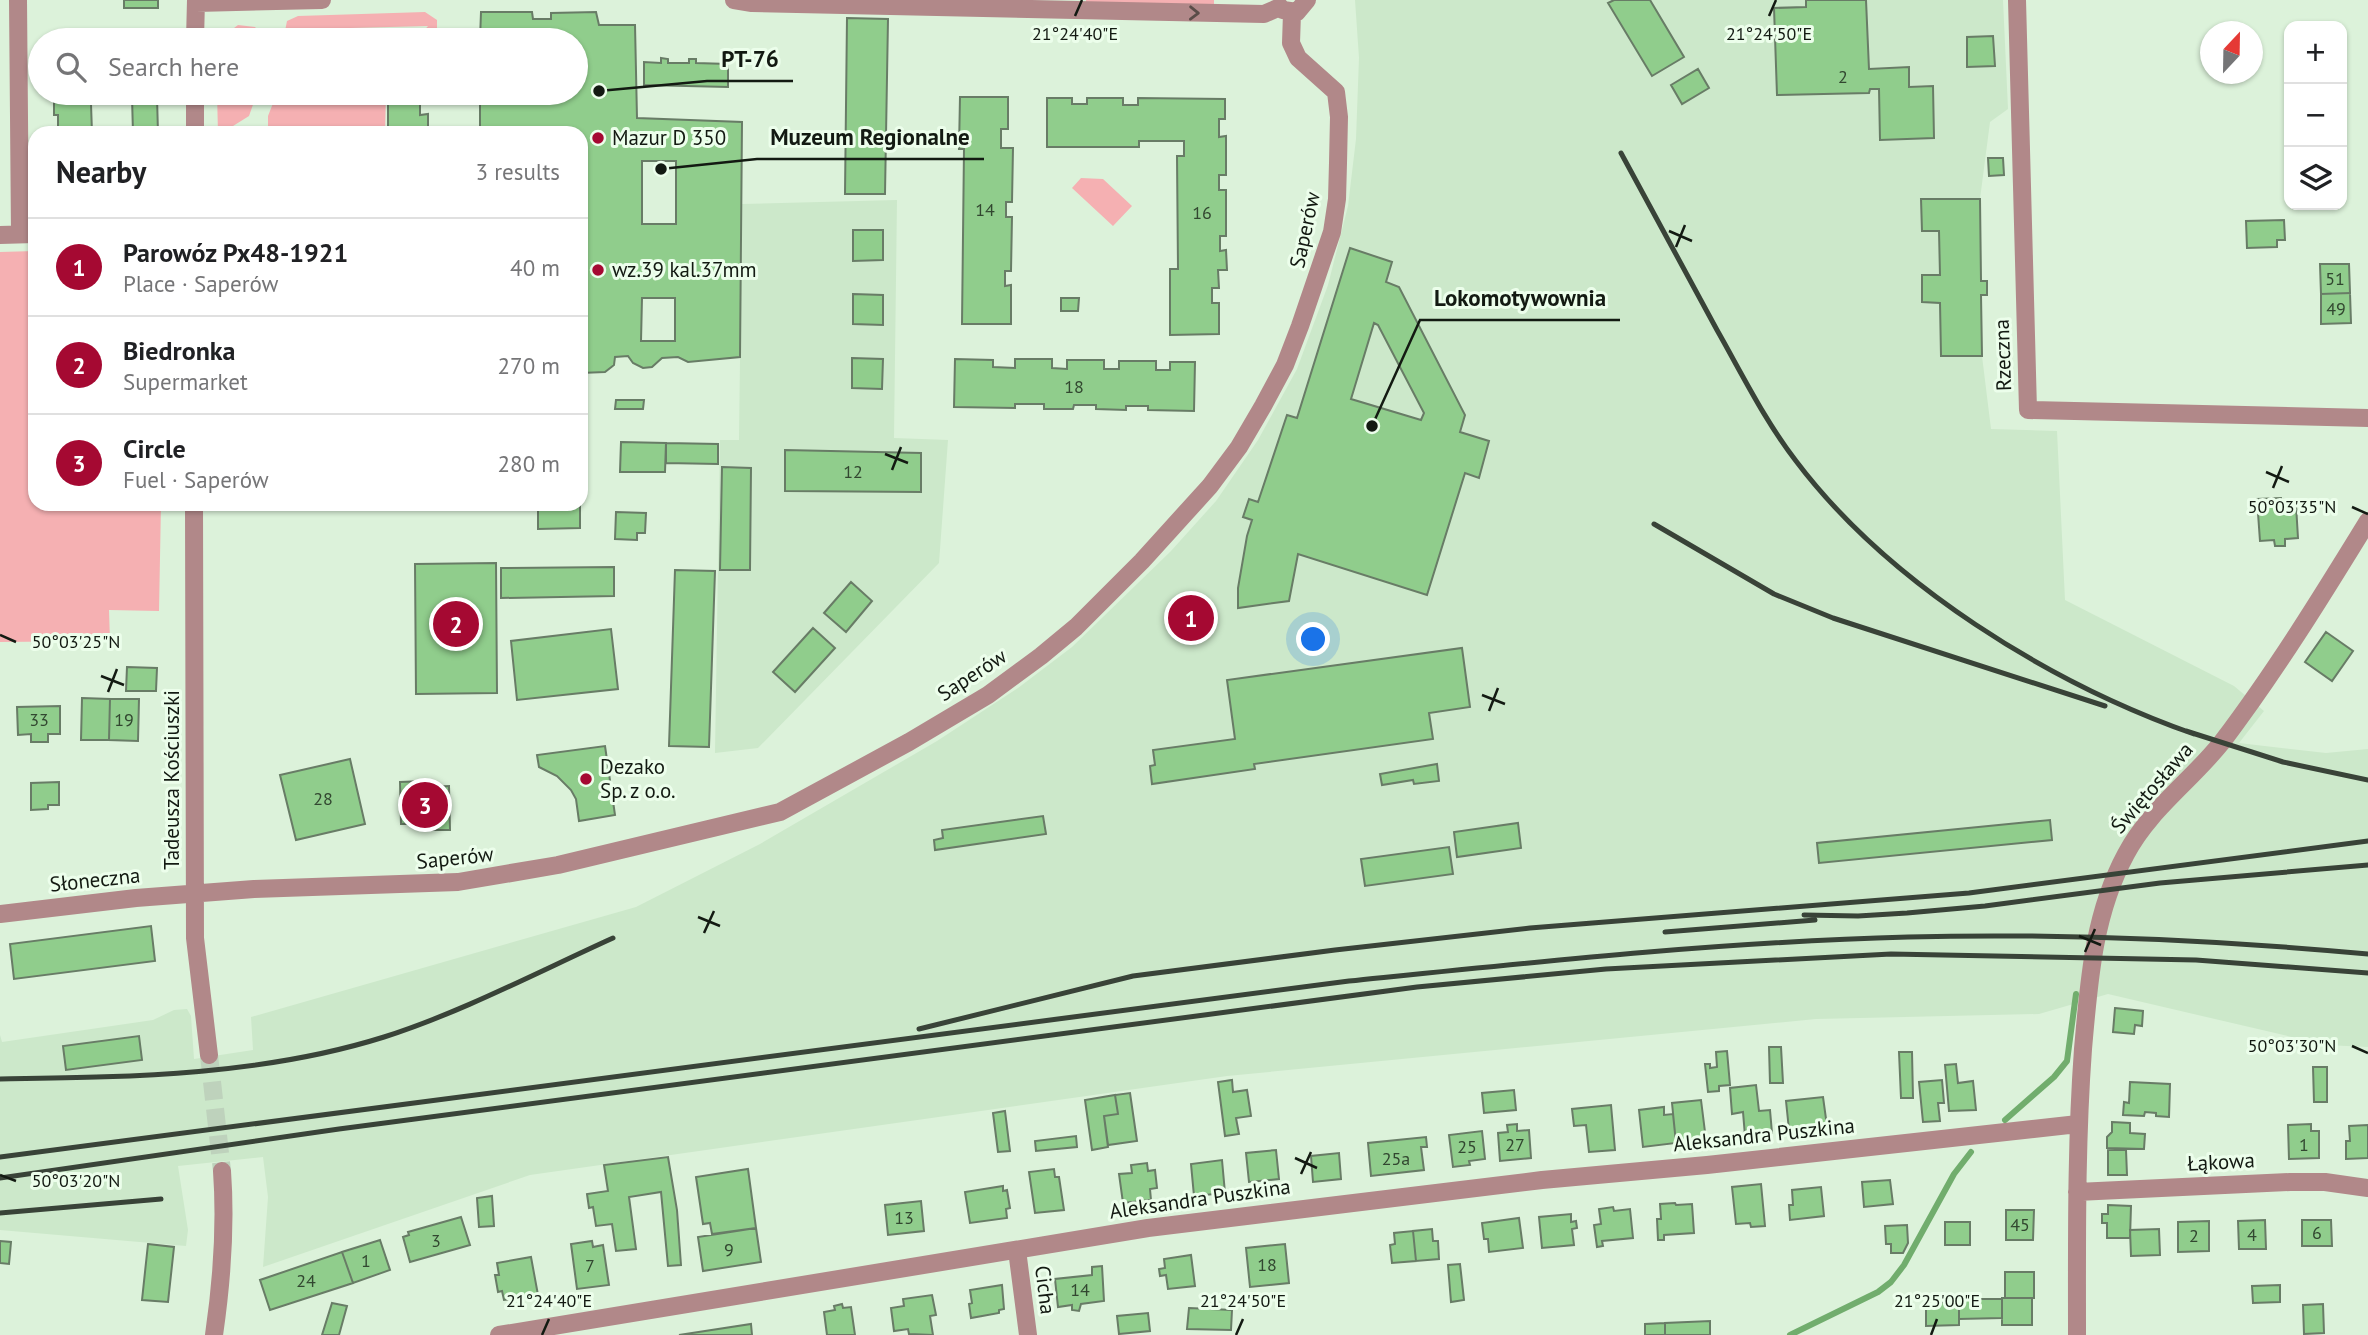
<!DOCTYPE html>
<html lang="en">
<head>
<meta charset="utf-8">
<style>
  body { margin:0; font-family:"PT Sans",sans-serif; background:#f2f2f2; color:#202124 }
  .controls { position:absolute; right:21px; top:21px; display:grid; overflow:hidden; border-radius:14px; box-shadow:0 2px 5px #0004 }
  .controls button { width:63px; height:63px; display:grid; place-items:center; padding:0; border:0; border-bottom:2px solid #e0e0e0; background:#fff; color:#202124; font:35px sans-serif }
  .compass { position:absolute; left:2200px; top:21px; width:63px; height:63px; border-radius:50%; background:#fff; box-shadow:0 2px 5px #0004; rotate:22deg }
  .you { position:absolute; left:1314px; top:640px; width:24px; height:24px; margin:-18px; border:5px solid #fff; border-radius:50%; background:#1a73e8; box-shadow:0 0 0 10px #1a73e833 }
  .badge { display:grid; place-items:center; width:46px; height:46px; border-radius:50%; background:#a50932; color:#fff; font-size:23px; font-weight:700 }
  .pin { position:absolute; translate:-50% -50%; border:4px solid #fff; box-shadow:0 2px 7px #0006 }
  .list { margin:0; padding:0; list-style:none }
  h2 { display:flex; justify-content:space-between; align-items:center; height:91px; margin:0; padding:0 28px; font-size:30px }
  h2 small { font-size:23px; font-weight:400; color:#757577 }
  .list li { display:grid; grid-template-columns:46px 1fr auto; gap:21px; align-items:center; box-sizing:border-box; height:98px; padding:0 28px; border-top:2px solid #e0e0e0 }
  .list b { display:block; font-size:26px; white-space:nowrap }
  .list p { margin:0; font-size:23px; white-space:nowrap; color:#757577 }
  .list em { font-size:23px; font-style:normal; color:#757577 }
  .icon { flex:none; width:38px; height:38px; fill:none; stroke:currentColor; stroke-width:2; stroke-linecap:round; stroke-linejoin:round }
  .map { position:relative; flex:none; width:2368px; height:1335px; overflow:hidden }
  .search { position:absolute; background:#fff; box-shadow:0 2px 5px #0004; left:28px; top:28px; width:560px; height:77px; display:flex; align-items:center; gap:18px; box-sizing:border-box; padding:0 24px; border-radius:38px; color:#757577; font-size:26px }
  .panel { position:absolute; background:#fff; box-shadow:0 2px 5px #0004; left:28px; top:126px; width:560px; height:385px; border-radius:21px }
  .map>svg:first-child { display:block }
</style>
</head>
<body>
<div class="map">
<svg width="2368" height="1335" viewBox="0 0 2368 1335">
  <rect width="100%" height="100%" fill="#dcf2da"/>
  <path fill="#cce8ca" d="M1355,0H2003L2008,109L1990,122L1980,199L1982,356L1991,429L2057,431L2065,600L2234,686L2264,711L2239,743L2326,753L2368,749V1047L2326,1045L2108,994L2039,1014L1816,1019L1227,1076L530,1175L263,1267L268,1197L263,1157L178,1166L188,1230L186,1246L0,1230V1035L2,1042L153,1020L174,1010L187,1009L191,1016L194,1059L253,1050L251,1017L636,907L760,844L937,741L1018,688L1072,647L1171,551L1216,501L1258,440L1297,369L1328,285L1348,206L1356,139L1359,58Z
    M897,200L894,438L948,440L939,563L758,748L715,753L720,440H739L742,204Z"/>
  <path fill="#f5b0b2" d="M1086,0H1214V4H1086Z
    M425,12L437,20V28L432,34L420,35L428,26L312,29L303,38C295,38 289,37 285,31L287,21L298,16Z
    M238,25L255,27L266,40H218Z
    M217,93H257L249,116L233,126V133H218Z
    M277,93H386L385,133H268V116Z
    M1081,178L1103,179L1132,206L1113,226L1072,188Z
    M35,251V504H161L159,611L109,610L110,641L0,642V252Z"/>
  <g fill="none" stroke-linecap="round" stroke-linejoin="round">
    <path stroke="#71ad6d" stroke-width="6" d="M2005,1120L2054,1077L2067,1061L2076,994
      M1790,1335L1878,1292L1891,1282L1904,1265L1954,1174L1971,1152"/>
  </g>
  <path fill="#90cd8c" stroke="#687c66" stroke-width="2" fill-rule="evenodd" d="M124,0H158V8H124Z
    M1614,0H1650L1684,57L1652,76L1608,3Z
    M1806,0H1866L1869,69L1909,67V87L1933,86L1934,138L1880,140L1879,89H1870L1869,93L1777,95L1774,8L1806,7Z
    M481,12H532L533,19H551V13L596,12L599,25H635L637,118L742,122L740,357L688,362L678,357L662,358L652,367L643,368L633,363L628,356L615,357L614,365L605,372L581,373V133H480V93H576V40H480Z
    M847,18L888,19L885,194H845Z
    M1993,36L1995,66L1967,67V37Z
    M661,58L668,59V63H689V59H696V63L728,64V87L644,85V62L661,63Z
    M1698,69L1709,88L1682,104L1671,85Z
    M388,93H429V97H420V115L428,114V128H420V133H388Z
    M132,97H157L158,133H133Z
    M960,97H1008V129H1001V148H1013L1012,202H1006V217H1012L1011,271H1005V286L1011,285V324H962L964,149H959Z
    M1047,98H1072V104H1087V98H1123V105H1138V98L1225,99V119H1219V137L1226,136V175H1219V190H1226V236H1220V251L1226,250L1227,270H1218L1219,288H1212V303H1219V334L1170,335V269H1178L1177,156H1184V141H1139V147H1047Z
    M54,100H80V104H91L92,133H58V115H54Z
    M1988,158H2003L2004,175L1989,176Z
    M642,161H676V224H642Z
    M1921,199H1980L1981,281H1987V295H1981L1982,356H1941L1940,303L1922,302V275H1940L1939,231H1922Z
    M2284,220L2285,240H2277V247L2247,248L2246,221Z
    M853,230H883V260L853,261Z
    M1350,248L1392,262L1386,282L1399,287L1465,415L1460,432L1489,441L1479,478L1465,473L1427,595L1298,554L1289,601L1238,608V588L1247,536L1252,520L1243,517L1249,499L1258,502L1287,415L1297,418ZM1374,323L1378,325L1424,413L1421,420L1351,399Z
    M2320,264H2349L2350,293L2321,294Z
    M2350,293L2351,323L2321,324V294Z
    M853,294L883,295V325L853,324Z
    M642,298H675V341H641Z
    M1061,298H1079L1078,311H1061Z
    M852,358L883,359L882,389L852,388Z
    M955,359L993,360V367L1015,368V359H1052V368L1067,369V360H1104V369H1119V361H1156V370H1170V362H1195L1194,411L1148,410V406H1126V410L1096,409V405H1074L1073,409H1044V404H1015V408L954,407Z
    M616,400H644L643,409H615Z
    M621,442L666,443L665,472H620Z
    M666,443L718,444V464L666,463Z
    M785,450L921,453V492L785,491Z
    M722,467L751,468L750,570H720Z
    M2281,498L2282,506L2296,505L2298,538L2285,539V546H2275L2274,540L2260,541L2257,499Z
    M538,504H580V528L538,529Z
    M616,512L646,513L645,533H637V540L615,539Z
    M496,563L497,693L416,694L415,564Z
    M614,567V596L501,598V568Z
    M675,570L715,571L709,747L669,746Z
    M851,582L872,601L846,632L824,613Z
    M813,628L835,648L795,692L773,672Z
    M611,629L618,689L517,700L511,641Z
    M2326,632L2353,651L2332,681L2305,662Z
    M1462,648L1470,707L1429,713L1433,739L1254,764L1255,769L1152,784L1150,766L1155,765L1153,750L1235,739L1227,680Z
    M127,667L157,668L156,691H126Z
    M82,698L110,699L109,740H81Z
    M110,699H139L138,741L109,740Z
    M60,706V734H48V742H31V734L18,735L17,707Z
    M605,746L615,815L579,821L576,799L571,790L557,776L539,767L537,755Z
    M350,759L365,824L296,840L280,775Z
    M1437,764L1439,781L1414,784L1413,780L1382,785L1380,774Z
    M425,781V787L449,786L450,830H425V824H401L400,782Z
    M59,782V805H48V809L31,810V783Z
    M1043,816L1046,834L935,850L934,840L943,838L942,830Z
    M2050,820L2052,840L1819,863L1817,843Z
    M1518,823L1521,848L1457,857L1454,832Z
    M1449,847L1453,874L1365,886L1361,859Z
    M151,926L155,961L14,979L10,944Z
    M2115,1008L2143,1011L2142,1026L2135,1025L2134,1034L2113,1032Z
    M139,1036L142,1060L66,1070L63,1046Z
    M1769,1047H1781L1783,1083H1770Z
    M1727,1051L1730,1085L1719,1086V1091L1708,1092L1705,1064H1710V1068L1717,1067L1716,1052Z
    M1899,1052H1912L1913,1098H1901Z
    M1956,1064L1958,1083L1973,1081L1976,1110L1949,1111L1945,1065Z
    M2313,1067H2327V1102H2314Z
    M1232,1080L1233,1092L1247,1090L1251,1116L1236,1118L1239,1134L1225,1136L1218,1082Z
    M1942,1080L1944,1103H1938L1940,1121L1923,1122L1919,1082Z
    M2130,1082L2170,1084L2169,1117L2156,1116V1113L2145,1112L2144,1116L2123,1115L2124,1102L2129,1103Z
    M1756,1085L1759,1111L1770,1110L1772,1133L1745,1136L1743,1112L1732,1114L1730,1088Z
    M1514,1090L1516,1110L1484,1113L1482,1093Z
    M1130,1093L1137,1141L1108,1145L1104,1116L1118,1114L1115,1095Z
    M1115,1095L1118,1114L1104,1116L1108,1147L1092,1150L1085,1100Z
    M1823,1097L1827,1126L1789,1130L1786,1101Z
    M1701,1100L1706,1140L1676,1143L1672,1103Z
    M1611,1105L1615,1150L1589,1152L1586,1125L1574,1126L1572,1109Z
    M1664,1107V1115L1673,1114L1676,1143L1643,1147L1639,1110Z
    M1005,1111L1010,1151L998,1152L993,1113Z
    M2112,1122L2130,1123V1133L2145,1134L2144,1149L2107,1148V1137L2112,1132Z
    M1517,1124V1131L1529,1130L1531,1158L1500,1161L1498,1133L1508,1132L1507,1125Z
    M2311,1124V1131H2319V1158L2289,1159L2288,1125Z
    M2368,1125V1158L2346,1159V1141H2350L2349,1126Z
    M1482,1131L1485,1159L1469,1161L1470,1165L1453,1167L1449,1135Z
    M1076,1136L1077,1147L1036,1151L1035,1141Z
    M1426,1137L1427,1147H1421L1424,1170L1371,1176L1368,1143Z
    M1276,1150L1279,1179L1249,1182L1246,1153Z
    M2108,1150H2126L2127,1175H2108Z
    M1339,1153L1341,1179L1313,1182L1311,1156Z
    M668,1157L677,1210L681,1265L668,1266L661,1192L629,1197L636,1249L616,1251L612,1224L596,1226L593,1207L589,1208L587,1194L608,1191L604,1165Z
    M1222,1160L1225,1193L1194,1196L1191,1164Z
    M1147,1163L1148,1171L1155,1170L1157,1188L1150,1189L1151,1200L1123,1203L1119,1174L1132,1173L1131,1165Z
    M748,1169L756,1228L712,1234L710,1223L703,1224L696,1177Z
    M1054,1169L1055,1177H1059L1064,1210L1035,1213L1029,1172Z
    M1890,1180L1893,1204L1864,1207L1862,1182Z
    M1761,1184L1765,1226L1751,1227L1750,1223L1736,1224L1732,1187Z
    M1003,1186V1191L1007,1190L1010,1208L1006,1209L1007,1218L970,1223L965,1192Z
    M1821,1187L1824,1216L1790,1220L1789,1205H1793L1792,1190Z
    M492,1196L494,1226L479,1227L477,1198Z
    M921,1201L924,1231L888,1235L885,1205Z
    M1675,1203L1676,1205L1692,1204L1694,1233L1664,1235V1240H1658L1657,1219H1661L1660,1204Z
    M2108,1205L2131,1206L2130,1238H2107V1223H2102V1214H2108Z
    M1613,1207L1614,1211L1630,1209L1633,1238L1602,1241L1603,1246L1597,1247L1594,1225L1601,1224L1599,1209Z
    M2006,1210H2034L2033,1240H2006Z
    M1571,1214V1222L1576,1221L1577,1228L1572,1229L1574,1245L1542,1248L1539,1217Z
    M461,1217L470,1245L410,1262L403,1237L409,1235L408,1232Z
    M1519,1218L1523,1248L1489,1252L1488,1239H1484L1482,1223Z
    M2265,1220L2266,1249H2239L2238,1221Z
    M2302,1220H2331L2332,1246H2302Z
    M2209,1221V1251L2178,1252V1222Z
    M1945,1222H1970V1245H1945Z
    M1907,1225L1908,1243L1903,1253H1891V1244H1886L1885,1226Z
    M756,1228L761,1262L703,1271L698,1237Z
    M1432,1229L1433,1241H1438L1439,1259L1416,1261L1413,1231Z
    M2159,1229L2160,1255L2131,1256L2130,1230Z
    M1413,1231L1416,1261L1392,1263L1390,1245L1395,1244L1394,1233Z
    M380,1240L390,1270L353,1283L342,1252Z
    M0,1241L11,1242L9,1264L0,1263Z
    M592,1241L593,1247L603,1245L609,1285L577,1289L571,1244Z
    M148,1244L174,1247L168,1302L142,1300Z
    M1285,1244L1289,1283L1250,1287L1246,1248Z
    M342,1252L353,1283L270,1310L260,1280Z
    M1191,1255L1195,1286L1168,1289L1166,1275L1160,1276L1159,1269L1165,1268L1164,1259Z
    M531,1257L538,1295L504,1300L502,1291L498,1292L495,1275H499L497,1263Z
    M1460,1264L1464,1300L1451,1302L1448,1265Z
    M1102,1266L1104,1301L1081,1304L1079,1311L1072,1310V1305L1058,1307L1055,1279L1092,1275V1267Z
    M2005,1272H2034V1298H2005Z
    M1002,1285L1004,1309L999,1310V1313L971,1318L969,1304L972,1303L970,1290Z
    M2280,1285V1302L2253,1303L2252,1286Z
    M932,1295L936,1315L930,1316L933,1335L909,1334L908,1329L894,1331L891,1308L904,1306L903,1299Z
    M2002,1298H2032V1325H2002Z
    M1959,1299H2002V1318L1959,1319Z
    M1959,1302V1325L1926,1326V1303Z
    M332,1303L347,1306L339,1335H322Z
    M842,1304L843,1308L851,1307L855,1335H827L824,1312L835,1310L834,1306Z
    M2323,1304L2324,1333L2304,1334L2303,1305Z
    M1189,1308L1232,1310L1231,1330L1187,1329Z
    M1148,1313L1150,1331L1119,1334L1117,1316Z
    M1710,1321V1335H1665V1323Z
    M1665,1323V1335H1645V1324Z
    M751,1324L752,1335H679Z"/>
  <g fill="none" stroke-linecap="round" stroke-linejoin="round">
    <path stroke="#bed2bc" stroke-width="18" stroke-dasharray="18 9" stroke-linecap="butt" d="M209,1055L222,1171"/>
    <path stroke="#b18889" stroke-width="18" d="M18,0L20,234
      M734,0L752,3L1264,14L1280,7
      M2017,0L2028,410L2368,418
      M196,3L322,0
      M1283,10L1297,12L1307,0
      M195,40L196,0
      M195,133V93
      M0,235L35,234
      M194,504L195,938L209,1055
      M0,914L136,898L254,889L458,882L558,865L780,812L909,742L988,695L1041,656L1076,627L1142,561L1210,486L1239,447L1263,406L1285,365L1300,326L1332,232L1337,199L1338,163L1339,117L1336,92L1298,58L1291,43L1292,13
      M2077,1192L2290,1182H2325L2368,1188
      M1017,1250L1028,1335
      M214,1335C222,1280 226,1226 222,1171
      M499,1335L1148,1228L1542,1180L1707,1165L2078,1124
      M2077,1335C2077,1239 2076,1145 2083,1049C2089,982 2093,915 2126,854C2149,810 2191,781 2222,742C2275,672 2322,596 2368,521"/>
    <path stroke="#394338" stroke-width="5" d="M1621,153C1653,212 1685,271 1717,330C1742,374 1765,421 1796,461C1889,584 2049,683 2194,734
      M1654,524L1774,594L1833,618L2105,706
      M2186,731L2283,762L2368,780
      M1804,915L1858,916L1907,913L1985,906L2160,883L2368,865
      M1665,932L1815,920
      M919,1029L1133,976L1335,950L1530,928L1969,893L2368,841
      M0,1079C128,1077 260,1076 384,1037C460,1013 540,971 613,938
      M0,1157L1349,981C1535,962 1721,942 1908,937C2061,933 2216,940 2368,954
      M0,1178L339,1129L1417,987L1606,969L1891,954L2196,960L2368,973
      M0,1213L161,1199"/>
  </g>
  <defs><path id="oneway-chevron" d="M-2-3.5L2.5 0L-2 3.5" fill="none" stroke-width="1.6" stroke-linecap="round" stroke-linejoin="round" transform="scale(1.75)"/></defs>
  <use stroke="#5a4c48" href="#oneway-chevron" transform="translate(1194 13) rotate(1)"/>
  <path fill="none" stroke="#131a12" stroke-width="2.5" d="M1075,16L1082,0M1769,16L1776,0M1669,231L1692,241M1676,247L1685,225M885,454L908,463M892,470L901,447M2266,472L2289,482M2273,488L2282,466M2352,507L2368,514M0,635L16,642M101,676L124,685M108,692L117,669M1482,695L1505,704M1489,711L1498,688M698,917L720,926M704,933L714,911M2079,936L2101,945M2085,952L2095,929M2352,1046L2368,1053M1295,1158L1317,1168M1301,1174L1311,1152M0,1175L16,1181M542,1335L549,1319M1236,1335L1243,1319M1931,1335L1937,1319"/>
  <g fill="#a50932" stroke="#ecfeeb" stroke-width="2.5">
    <circle cx="598" cy="138" r="7"/>
    <circle cx="598" cy="270" r="7"/>
    <circle cx="586" cy="779" r="7"/>
  </g>
  <g text-anchor="middle" stroke-width="6" stroke-linejoin="round" paint-order="stroke">
    <g font-size="18" fill="#324730">
      <text x="1843" y="83">2</text>
      <text x="985" y="216">14</text>
      <text x="1202" y="219">16</text>
      <text x="2335" y="285">51</text>
      <text x="2336" y="315">49</text>
      <text x="1074" y="393">18</text>
      <text x="853" y="478">12</text>
      <text x="39" y="726">33</text>
      <text x="124" y="726">19</text>
      <text x="323" y="805">28</text>
      <text x="1515" y="1151">27</text>
      <text x="2304" y="1151">1</text>
      <text x="1467" y="1153">25</text>
      <text x="1396" y="1165">25a</text>
      <text x="904" y="1224">13</text>
      <text x="2020" y="1231">45</text>
      <text x="2317" y="1239">6</text>
      <text x="2252" y="1241">4</text>
      <text x="2194" y="1242">2</text>
      <text x="436" y="1247">3</text>
      <text x="729" y="1256">9</text>
      <text x="366" y="1267">1</text>
      <text x="1267" y="1271">18</text>
      <text x="590" y="1272">7</text>
      <text x="306" y="1287">24</text>
      <text x="1080" y="1296">14</text>
    </g>
    <g font-size="21" fill="#131a12" stroke="#ecfeeb" text-anchor="start">
      <text x="612" y="145">Mazur D 350</text>
      <text x="612" y="277">wz.39 kal.37mm</text>
      <text x="600" y="774">Dezako<tspan x="600" dy="24">Sp. z o.o.</tspan></text>
    </g>
    <g font-size="21" fill="#131a12" stroke="#ecfeeb">
      <text transform="translate(1305 230) rotate(-78)" y="7">Saperów</text>
      <text transform="translate(2003 355) rotate(-92)" y="7">Rzeczna</text>
      <text transform="translate(972 675) rotate(-33)" y="7">Saperów</text>
      <text transform="translate(172 780) rotate(-90)" y="7">Tadeusza Kościuszki</text>
      <text transform="translate(2152 788) rotate(-49)" y="7">Świętosława</text>
      <text transform="translate(455 858) rotate(-6)" y="7">Saperów</text>
      <text transform="translate(95 880) rotate(-6)" y="7">Słoneczna</text>
      <text transform="translate(1764 1135) rotate(-6)" y="7">Aleksandra Puszkina</text>
      <text transform="translate(2221 1162) rotate(-3)" y="7">Łąkowa</text>
      <text transform="translate(1200 1199) rotate(-8)" y="7">Aleksandra Puszkina</text>
      <text transform="translate(1045 1290) rotate(83)" y="7">Cicha</text>
    </g>
  </g>
  <g font-size="18" text-anchor="middle" fill="#131a12" stroke="#ecfeeb" stroke-width="6" stroke-linejoin="round" paint-order="stroke">
    <text x="1075" y="40">21°24'40"E</text>
    <text x="1769" y="40">21°24'50"E</text>
    <text x="2292" y="513">50°03'35"N</text>
    <text x="76" y="648">50°03'25"N</text>
    <text x="2292" y="1052">50°03'30"N</text>
    <text x="76" y="1187">50°03'20"N</text>
    <text x="549" y="1307">21°24'40"E</text>
    <text x="1243" y="1307">21°24'50"E</text>
    <text x="1937" y="1307">21°25'00"E</text>
  </g>
  <path fill="none" stroke="#131a12" stroke-width="2.5" d="M599 91L707 81H793M661 169L757 159H984M1372 426L1420 320H1620"/>
  <g fill="#131a12" stroke="#ecfeeb" stroke-width="2.5">
    <circle cx="599" cy="91" r="7"/>
    <circle cx="661" cy="169" r="7"/>
    <circle cx="1372" cy="426" r="7"/>
  </g>
  <g font-size="23" text-anchor="middle" font-weight="bold" fill="#131a12" stroke="#ecfeeb" stroke-width="6" stroke-linejoin="round" paint-order="stroke">
    <text x="750" y="67">PT-76</text>
    <text x="870" y="145">Muzeum Regionalne</text>
    <text x="1520" y="306">Lokomotywownia</text>
  </g>
</svg>
<div class="controls">
<button>+</button>
<button>−</button>
<button><svg class="icon" aria-label="layers" viewBox="0 0 24 24"><path d="M12 4l9 5-9 5-9-5zM3 14l9 5 9-5"/></svg></button>
</div>
<svg class="compass" viewBox="-18 -18 36 36"><path d="M0-13l5 13h-10z" fill="#e53935"/><path d="M0 13l5-13h-10z" fill="#757577"/></svg>
<div class="you"></div>
<div class="pin badge" style="left:1191px;top:618px">1</div>
<div class="pin badge" style="left:456px;top:624px">2</div>
<div class="pin badge" style="left:425px;top:805px">3</div>
<div class="search"><svg class="icon" aria-label="search" viewBox="0 0 24 24"><circle cx="10" cy="10" r="6"/><path d="M15 15l6 6"/></svg>Search here</div>
<section class="panel">
<h2>Nearby<small>3 results</small></h2>
<ul class="list">
<li><span class="badge">1</span><div><b>Parowóz Px48-1921</b><p>Place · Saperów</p></div><em>40 m</em></li>
<li><span class="badge">2</span><div><b>Biedronka</b><p>Supermarket</p></div><em>270 m</em></li>
<li><span class="badge">3</span><div><b>Circle</b><p>Fuel · Saperów</p></div><em>280 m</em></li>
</ul>
</section>
</div>
</body>
</html>
